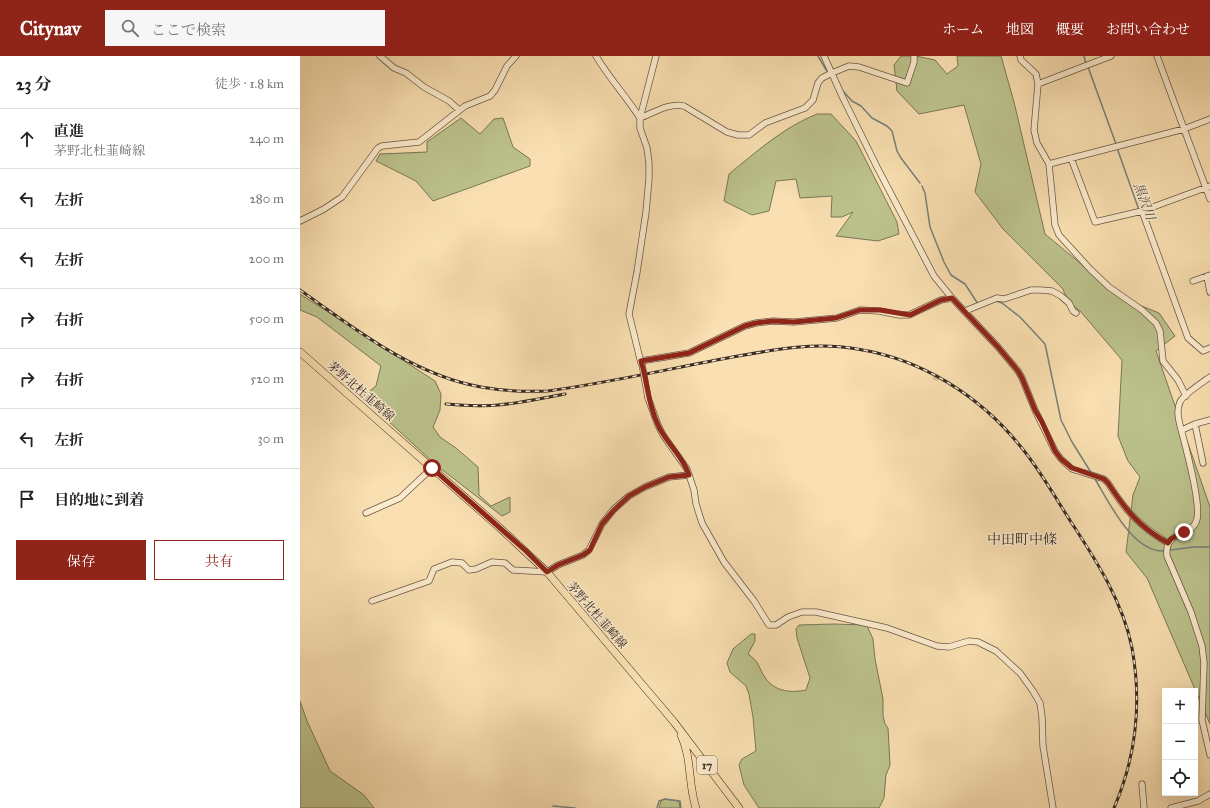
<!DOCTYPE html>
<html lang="ja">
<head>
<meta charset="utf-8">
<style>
  body { margin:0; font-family:"IM FELL Great Primer","Noto Serif JP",serif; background:#f6f6f6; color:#222 }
  .controls { position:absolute; right:12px; bottom:12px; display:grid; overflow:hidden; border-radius:0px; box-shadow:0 4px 16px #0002 }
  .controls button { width:36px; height:36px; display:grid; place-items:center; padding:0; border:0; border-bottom:1px solid #e0e0e0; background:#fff; color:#222; font:20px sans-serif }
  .stop { position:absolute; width:12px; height:12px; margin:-9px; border:3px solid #8f2418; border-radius:50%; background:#fff }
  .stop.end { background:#8f2418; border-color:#fff; box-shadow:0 1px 4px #0008 }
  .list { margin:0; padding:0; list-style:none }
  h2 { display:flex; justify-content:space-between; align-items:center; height:52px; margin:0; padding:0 16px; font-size:17px }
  h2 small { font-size:13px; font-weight:400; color:#767676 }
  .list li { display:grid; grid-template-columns:26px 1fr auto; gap:12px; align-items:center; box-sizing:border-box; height:60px; padding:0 16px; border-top:1px solid #e0e0e0 }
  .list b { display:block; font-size:15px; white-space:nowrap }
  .list p { margin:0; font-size:13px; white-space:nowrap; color:#767676 }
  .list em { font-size:13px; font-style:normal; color:#767676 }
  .actions { display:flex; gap:8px; padding:12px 16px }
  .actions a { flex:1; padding:9px 0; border:1px solid #8f2418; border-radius:0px; text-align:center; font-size:14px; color:#8f2418 }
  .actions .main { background:#8f2418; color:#fff }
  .icon { flex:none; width:22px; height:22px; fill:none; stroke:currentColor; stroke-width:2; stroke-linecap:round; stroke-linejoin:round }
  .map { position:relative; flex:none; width:910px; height:752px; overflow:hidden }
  header { display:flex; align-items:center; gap:24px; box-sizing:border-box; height:56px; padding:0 20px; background:#8f2418; color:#fff }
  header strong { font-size:19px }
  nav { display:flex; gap:22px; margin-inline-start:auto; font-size:14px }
  .search { width:280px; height:36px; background:#f6f6f6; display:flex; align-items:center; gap:10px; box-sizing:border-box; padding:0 14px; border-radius:0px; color:#767676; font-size:15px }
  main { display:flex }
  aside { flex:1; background:#fff }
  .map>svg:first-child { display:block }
</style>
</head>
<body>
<header>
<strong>Citynav</strong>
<div class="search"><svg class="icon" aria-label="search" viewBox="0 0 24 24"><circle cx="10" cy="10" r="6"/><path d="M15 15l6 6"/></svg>ここで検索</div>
<nav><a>ホーム</a><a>地図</a><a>概要</a><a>お問い合わせ</a></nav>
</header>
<main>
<aside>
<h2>23 分<small>徒歩 · 1.8 km</small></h2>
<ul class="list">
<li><svg class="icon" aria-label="ahead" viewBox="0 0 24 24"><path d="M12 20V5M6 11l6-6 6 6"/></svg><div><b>直進</b><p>茅野北杜韮崎線</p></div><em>240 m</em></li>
<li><svg class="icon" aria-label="left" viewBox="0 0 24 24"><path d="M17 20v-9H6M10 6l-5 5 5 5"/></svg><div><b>左折</b></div><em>280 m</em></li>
<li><svg class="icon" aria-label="left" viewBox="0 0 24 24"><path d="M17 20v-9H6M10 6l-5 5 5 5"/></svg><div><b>左折</b></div><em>200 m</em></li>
<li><svg class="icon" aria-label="right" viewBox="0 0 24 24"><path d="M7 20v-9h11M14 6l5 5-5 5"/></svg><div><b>右折</b></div><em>500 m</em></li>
<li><svg class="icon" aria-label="right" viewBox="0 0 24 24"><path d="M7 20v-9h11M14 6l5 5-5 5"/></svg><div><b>右折</b></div><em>520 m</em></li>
<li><svg class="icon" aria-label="left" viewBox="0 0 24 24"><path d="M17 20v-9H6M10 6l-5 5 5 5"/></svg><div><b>左折</b></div><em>30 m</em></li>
<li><svg class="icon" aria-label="arrive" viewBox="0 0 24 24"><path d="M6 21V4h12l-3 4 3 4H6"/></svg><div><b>目的地に到着</b></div></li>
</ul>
<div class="actions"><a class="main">保存</a><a>共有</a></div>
</aside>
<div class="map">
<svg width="910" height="752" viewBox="0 0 910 752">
  <rect width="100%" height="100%" fill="#f9dfb1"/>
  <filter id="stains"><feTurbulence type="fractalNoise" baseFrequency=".005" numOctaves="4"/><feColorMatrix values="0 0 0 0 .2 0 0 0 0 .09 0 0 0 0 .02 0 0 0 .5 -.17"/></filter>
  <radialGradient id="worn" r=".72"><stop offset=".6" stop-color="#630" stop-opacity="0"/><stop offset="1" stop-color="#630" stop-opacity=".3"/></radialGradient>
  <path fill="#bcc28c" stroke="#7a7658" d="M601,0H616L635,4L647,18L658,10L657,0H701L714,46L745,178L822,242L859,257L875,280L856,295L910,451V668L847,522L826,496L833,439L840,421L828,405L818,380L822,304L781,256C773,250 766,243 763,233L703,173L675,136L681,108L664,49L619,58L597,35L594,9Z
    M517,58H531L556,85L597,166L599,178L578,185L536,180L553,156L542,161H531L532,140L500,142L496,123L476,125L469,155L452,159L424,145L429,118C456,96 484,71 517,58Z
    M161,62L180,78L194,63L203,62L213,91L230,103V110L133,145L116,125L76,105L80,98L127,96V86Z
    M0,238L135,325L141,338L140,354L133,371L140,381L156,392L178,411L179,439L191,450L210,441V456L202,460L136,409L62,341L76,330L81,310L17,261L0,254Z
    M534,568L565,569L568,572L573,583L575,603L583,643V660L585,668L588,672L590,709L586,719L584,742L579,752H459L444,729L439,709L442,703L456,695L453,661L449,638L446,630L430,616L427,607L433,593L451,578H455V585L448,598C461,607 458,612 466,623C476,636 492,637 506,634L510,622L497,582L496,573L499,569Z
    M0,645L7,665L30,715L64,739L74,752H0Z
    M364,743L379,745L380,752H359L361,745Z"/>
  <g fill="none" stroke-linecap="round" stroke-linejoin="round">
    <path stroke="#76817b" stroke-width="1.5" d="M518,0L528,17
      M784,0L786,8
      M788,11L816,88
      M542,34L552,45L561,50L572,62L587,70L592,75L597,95L601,102L620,127
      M817,92L839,154
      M622,130L625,137L630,171L644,206L651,219L665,228L678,248
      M696,245L702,247L720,261L745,288L761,364L772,386L792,418
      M888,285L894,291
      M795,423C809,446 833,498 866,495
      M870,494L894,491H910
      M253,750L275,752
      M357,752L359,745L365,743L380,745L381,752"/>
    <path stroke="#d2bb95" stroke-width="5.5" stroke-dasharray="5.5 3" stroke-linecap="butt" d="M635,324L638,318"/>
    <g stroke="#685846" stroke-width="7">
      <path id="minor" d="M80,0L94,12L106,17L124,31L149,45L159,54
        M296,0C309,22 326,40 340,62
        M524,0L543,42L577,111L634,220L652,242L698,291L718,315L722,322L735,354L755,395L761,403L772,413L804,423L808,427C825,454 839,470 868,487
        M720,0L721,4L736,18L738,28L734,74L737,87L749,108L755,169L759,179L790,213L809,231L842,254L856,267L860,275L863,305L878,324L886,340
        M857,0L910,143
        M738,28L811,0
        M340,62C353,57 370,46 384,50L427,76L438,79H449L465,67L505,52L513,44L518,27L522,22L532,17L549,10L559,11L607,27L614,6V0
        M771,102L795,166L842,155L910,130
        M749,108L884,73L910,63
        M842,155L888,282L903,295L910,292
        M0,165L24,153L42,141L78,92L82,90L119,86L165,50L190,40L195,34L207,10L216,0
        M907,220L910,236
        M893,225L910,219
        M665,255L697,242L704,243L731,234H740L752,235L761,240L769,247L773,255L776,257
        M341,305L389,297L445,270L456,267L473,265L494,266L537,262L560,254L579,255L599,259H609L641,244L652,242
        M341,307L329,258L337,216L346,156L349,123V107L347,92L340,72V62L356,0
        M910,321C903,326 883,339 880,346C876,355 879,365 881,373C886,392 901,446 897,463C892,483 864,473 867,500L891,556L902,590L904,607L902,664L910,699
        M348,342L358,369L363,379L387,413L394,434L396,448L402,467L424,506L454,545L469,569H476L488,561L502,556H516L587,572L637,590L649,591L669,585L678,586L696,595L720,617L733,635L740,647L742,661L743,690L753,752
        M895,368L903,407
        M882,374L895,368L910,364
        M66,457L100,442L132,412
        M72,545L129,525L134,513L152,506L162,507L169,514L176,513L192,506L205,507L213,514L247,516L258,509L283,499L289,494L302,468L313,454L329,440L345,431L369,421L389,419
        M842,728L844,752
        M871,752L898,745L910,738"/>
    </g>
    <g stroke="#372b23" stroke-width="8">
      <path id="major" d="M0,296L200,472L247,516L374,666L439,752
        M381,679C392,702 388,728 396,752"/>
    </g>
    <use href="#minor" stroke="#fbeacc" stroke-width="5.5"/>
    <use href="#major" stroke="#f9dfb1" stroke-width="7"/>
    <g stroke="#372b23" stroke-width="3">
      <path id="rail" d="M0,234C55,273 113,319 181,331C204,335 226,336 248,335C307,327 364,314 422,303C467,295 512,285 557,293C622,303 680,340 721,391C740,414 755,441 771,466C796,504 823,546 832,592C842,647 836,701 814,752
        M146,348C163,349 181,351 198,349C221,347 243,342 265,338"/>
    </g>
    <use href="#rail" stroke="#fbeacc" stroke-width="1.5" stroke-dasharray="4.5" stroke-linecap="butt"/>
    <g stroke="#685846" stroke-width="7" stroke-linecap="butt">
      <path id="minor-bridge" d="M342,308L348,342"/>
    </g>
    <use href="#minor-bridge" stroke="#fbeacc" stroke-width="5.5"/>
  </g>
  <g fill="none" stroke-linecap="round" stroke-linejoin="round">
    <path stroke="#8f2418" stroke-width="5" d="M132,412L226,495L247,516L258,509L283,499L290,494L302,468L314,454L329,440L345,431L369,421L389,419C383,400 366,387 358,369C347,346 348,327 341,305L389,297L445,270L456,267L473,265L494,266L536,262L560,254H580L610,259L641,244L652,242L698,291L718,315L722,322L735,354L742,366L755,395L761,403L772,412L804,423L808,427C825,453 839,471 868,487L871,483L884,476"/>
  </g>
  <g text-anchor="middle" stroke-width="3" stroke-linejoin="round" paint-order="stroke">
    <rect fill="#fbeacc" stroke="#726456" stroke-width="1" x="397" y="700" width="20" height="18" rx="3"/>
    <g font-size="11" font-weight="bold" fill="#372b23">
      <text x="407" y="713">17</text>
    </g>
    <g font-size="12" fill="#372b23" stroke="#fbeacc">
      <text transform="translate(61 335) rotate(41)" y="4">茅野北杜韮崎線</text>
      <text transform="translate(297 559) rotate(49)" y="4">茅野北杜韮崎線</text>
    </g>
    <g font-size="13" font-style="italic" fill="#514f48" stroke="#fbeacc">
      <text transform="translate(845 145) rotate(70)" y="5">黒沢川</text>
    </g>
    <g font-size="14" fill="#372b23" stroke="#fbeacc">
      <text x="722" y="488">中田町中條</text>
    </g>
  </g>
  <rect width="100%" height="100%" filter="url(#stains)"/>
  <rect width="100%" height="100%" fill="url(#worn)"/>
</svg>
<div class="controls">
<button>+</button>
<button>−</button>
<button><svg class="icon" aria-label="locate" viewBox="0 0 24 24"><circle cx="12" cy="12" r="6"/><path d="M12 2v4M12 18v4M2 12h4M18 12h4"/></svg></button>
</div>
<div class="stop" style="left:132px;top:412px"></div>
<div class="stop end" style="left:884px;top:476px"></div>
</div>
</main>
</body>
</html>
